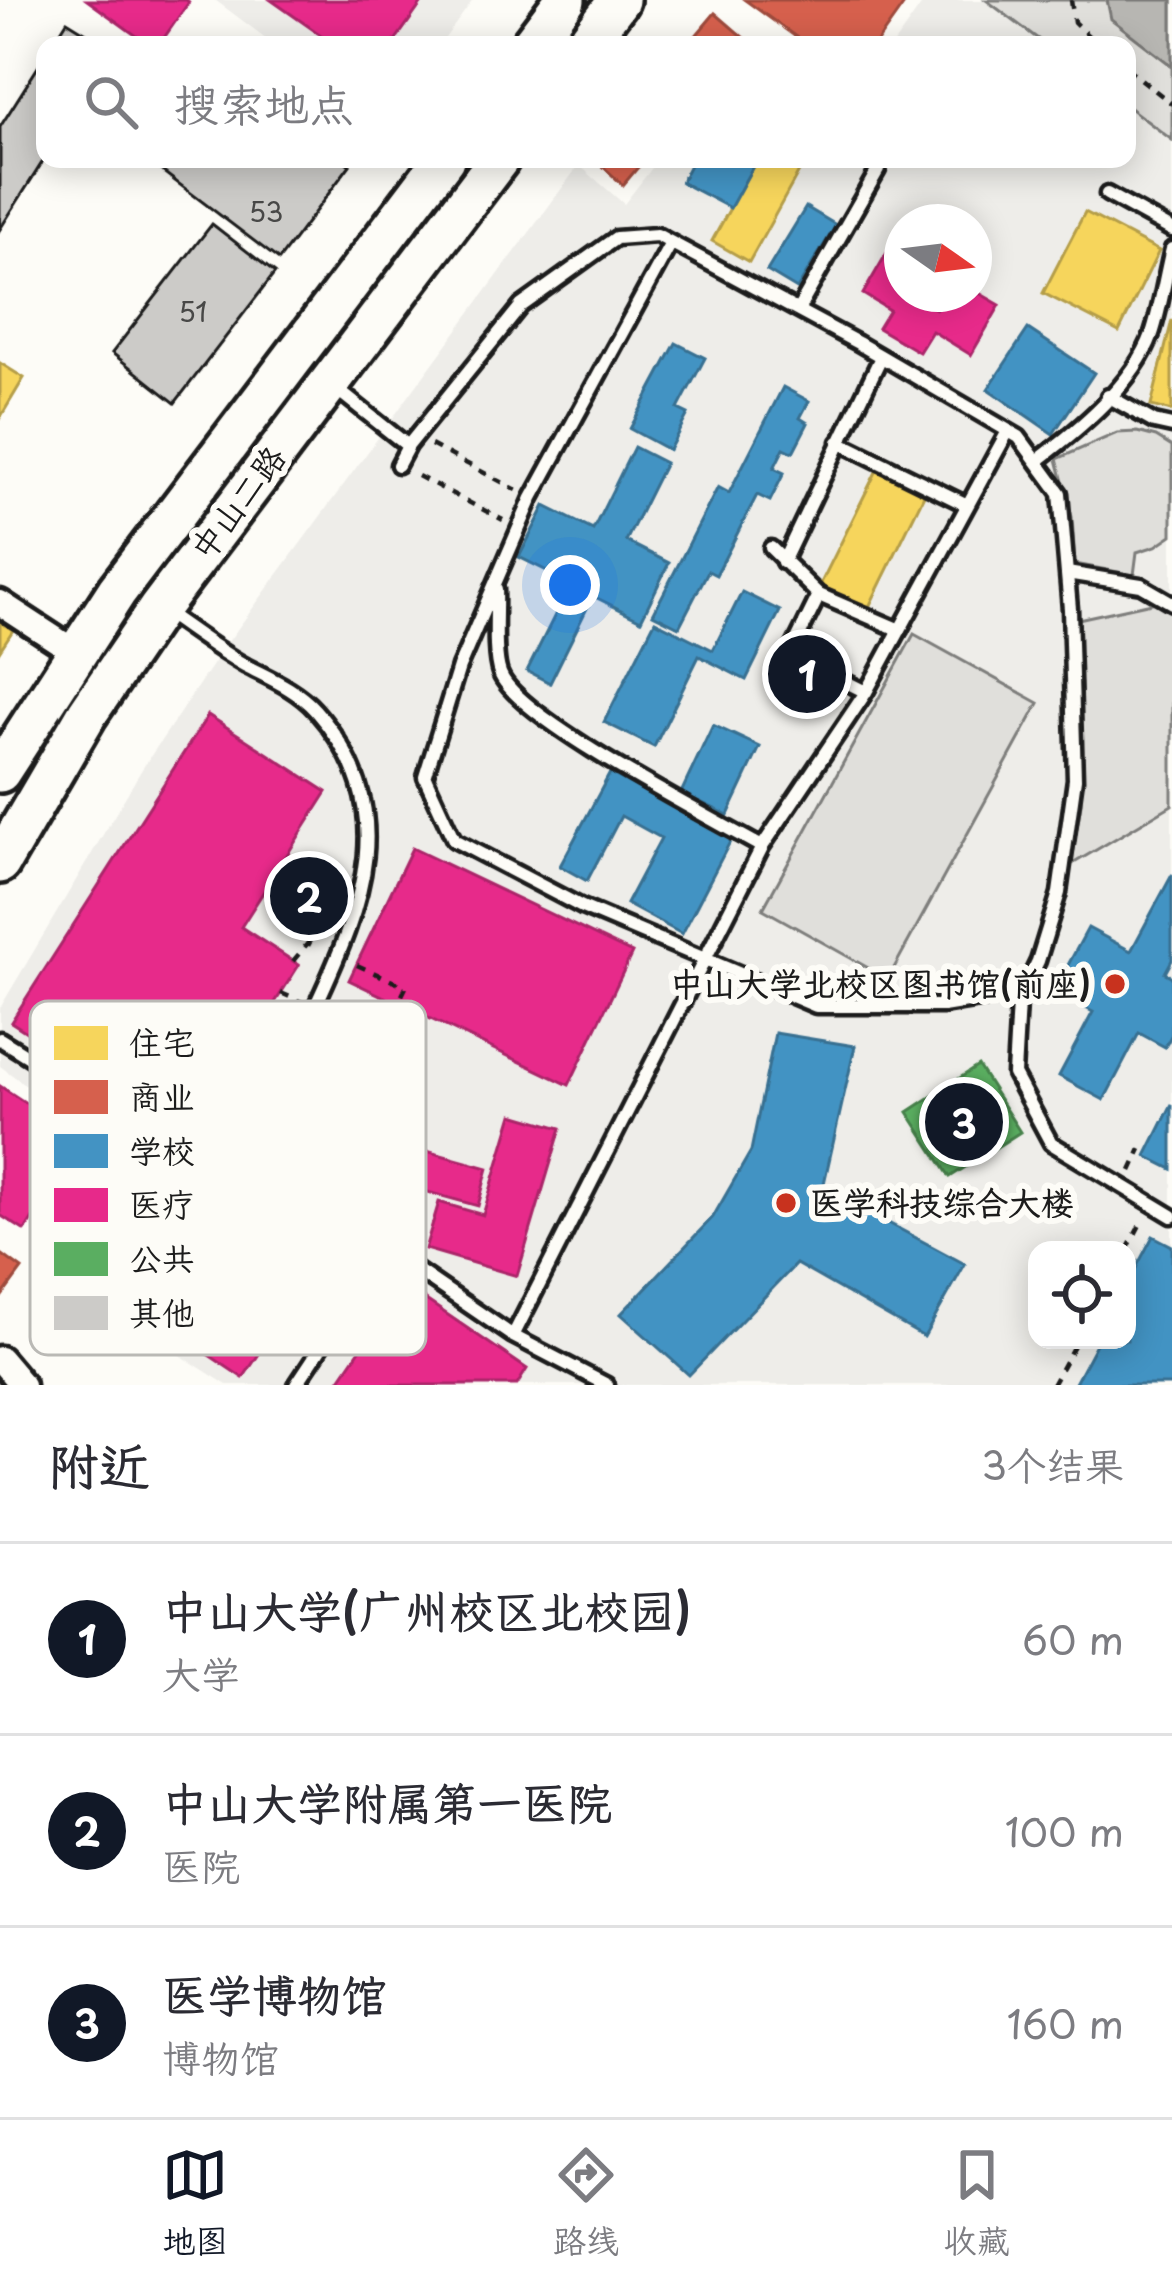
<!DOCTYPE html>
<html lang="zh">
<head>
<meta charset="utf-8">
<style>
  body { margin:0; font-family:"Playpen Sans","LXGW WenKai TC",sans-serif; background:#f2f2f3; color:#2b2b33 }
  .controls { position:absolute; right:36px; bottom:36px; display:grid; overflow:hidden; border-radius:24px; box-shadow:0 6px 30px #0003 }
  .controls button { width:108px; height:108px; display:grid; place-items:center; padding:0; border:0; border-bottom:3px solid #e1e1e2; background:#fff; color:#2b2b33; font:60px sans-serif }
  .compass { position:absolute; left:884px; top:204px; width:108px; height:108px; border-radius:50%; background:#fff; box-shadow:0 6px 30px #0003; rotate:104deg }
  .you { position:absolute; left:570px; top:585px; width:42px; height:42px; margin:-30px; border:9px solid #fff; border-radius:50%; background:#1a73e8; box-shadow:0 0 0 18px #1a73e833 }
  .badge { display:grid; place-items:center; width:78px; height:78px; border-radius:50%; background:#111827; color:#fff; font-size:39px; font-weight:700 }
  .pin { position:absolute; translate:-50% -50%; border:6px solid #fff; box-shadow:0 3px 12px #0006 }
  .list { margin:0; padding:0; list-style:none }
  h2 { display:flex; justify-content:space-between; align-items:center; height:156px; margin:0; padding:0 48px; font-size:51px }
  h2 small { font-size:39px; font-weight:400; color:#7c7c81 }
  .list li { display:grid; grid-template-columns:78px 1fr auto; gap:36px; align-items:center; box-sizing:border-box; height:192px; padding:0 48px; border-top:3px solid #e1e1e2 }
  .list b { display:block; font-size:45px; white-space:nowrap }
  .list p { margin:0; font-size:39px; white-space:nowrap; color:#7c7c81 }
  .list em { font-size:39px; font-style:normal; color:#7c7c81 }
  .icon { flex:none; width:66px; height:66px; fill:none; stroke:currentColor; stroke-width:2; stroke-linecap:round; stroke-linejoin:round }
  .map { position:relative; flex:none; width:1172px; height:1385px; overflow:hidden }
  .search { position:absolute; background:#fff; box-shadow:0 6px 30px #0003; left:36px; right:36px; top:36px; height:132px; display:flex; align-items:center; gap:30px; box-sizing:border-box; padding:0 42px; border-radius:24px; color:#7c7c81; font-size:45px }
  .sheet { height:732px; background:#fff }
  nav { display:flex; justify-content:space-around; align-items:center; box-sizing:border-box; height:168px; border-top:3px solid #e1e1e2; background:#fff; font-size:33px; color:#7c7c81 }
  nav a { display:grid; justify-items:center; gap:6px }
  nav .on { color:#111827 }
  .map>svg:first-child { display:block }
</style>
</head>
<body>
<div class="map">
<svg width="1172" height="1385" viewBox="0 0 1172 1385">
  <rect width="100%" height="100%" fill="#fdfcf7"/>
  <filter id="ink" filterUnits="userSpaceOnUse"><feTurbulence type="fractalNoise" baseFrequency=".00833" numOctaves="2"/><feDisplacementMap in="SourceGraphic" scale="24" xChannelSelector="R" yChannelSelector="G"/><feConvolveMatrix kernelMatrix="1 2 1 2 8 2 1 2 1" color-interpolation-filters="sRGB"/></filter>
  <g filter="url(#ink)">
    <path fill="#eeede9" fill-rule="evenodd" d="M215,0H473L440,45H275Z
      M925,0H986L1046,45H893Z
      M1127,106L1172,140V1385H227L36,1263L105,1144L0,1066V1008L142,769L222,650L579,165L624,204L659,159H1127ZM902,222H974V294H902ZM1037,1250H1127V1340H1037Z"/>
    <path fill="#e0dfdb" stroke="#7e7e7c" stroke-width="3" d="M986,0H1172V140L1127,106V45H1046Z
      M1137,432L1156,437L1172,447V535L1156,546L1137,552L1134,575L1075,564L1072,517L1057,459L1117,433Z
      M1156,602L1172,611V805L1069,866L1081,804L1078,619Z
      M914,634L1039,703L888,979L763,909Z"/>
    <path fill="#b7b6b2" stroke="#797876" stroke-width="3" d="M1107,0H1172V66L1111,19Z"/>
    <path fill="#f6d55c" stroke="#b59e49" stroke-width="3" d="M757,159H806L749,262L712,241Z
      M1085,212L1159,251L1119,332L1043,293Z
      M1172,320V411L1151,406Z
      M0,363L24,378L0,418Z
      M877,470L925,493L867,611L819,587Z
      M0,622L13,630L0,650Z"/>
    <path fill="#d6604d" stroke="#9e4c3e" stroke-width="3" d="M745,0H907L875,45H807Z
      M715,13L744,38L738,45H688Z
      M595,159H645L623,185Z
      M0,1253L22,1269L0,1299Z"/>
    <path fill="#4393c3" stroke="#376f91" stroke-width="3" d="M693,159H757L730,208L681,182Z
      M806,207L836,225L797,289L767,271Z
      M1028,329L1094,373L1053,434L988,389Z
      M676,343L705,358L678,409L688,414L669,450L630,429Z
      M783,387L809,401L800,418L808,423L793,452L784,448L774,468L784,473L770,501L757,495L716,575L708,571L679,627L653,614L718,487L729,493Z
      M634,447L665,463L626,541L669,563L641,620L593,596L550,683L527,671L571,583L519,557L545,506L593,530Z
      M742,592L780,611L746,680L699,656L654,747L604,722L655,621L713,650Z
      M713,725L760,747L728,815L681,793Z
      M610,773L732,838L682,934L626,904L661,838L621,816L587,881L560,866Z
      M1172,875V960L1165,973L1172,977V1034L1165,1047L1139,1033L1104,1100L1059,1076L1093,1012L1054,991L1088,928L1131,951Z
      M775,1033L855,1046L823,1188L965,1264L924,1337L796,1264L689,1375L621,1314L713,1217L751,1151Z
      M1172,1104V1169L1146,1156Z
      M1153,1236L1172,1246V1385H1074L1098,1340H1127V1285Z"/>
    <path fill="#e7298a" stroke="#aa2569" stroke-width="3" d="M87,0H186L189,2L159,45H149Z
      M271,0H424L392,45H335Z
      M892,244L902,250V294H910L936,309L945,294H974V290L1000,305L971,355L932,331L919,352L878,328L889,310L863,294Z
      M208,715L327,792L241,927L299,965L189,1137L11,1022Z
      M412,848L632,953L569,1085L349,980Z
      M0,1086L82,1140L25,1231L0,1215Z
      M513,1114L561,1128L517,1276L425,1249L439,1202L483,1215Z
      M387,1140L488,1168L478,1206L377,1178Z
      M237,1166L339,1234L243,1378L142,1310Z
      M404,1285L527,1369L517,1385H336Z"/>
    <path fill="#5aae61" stroke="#47824c" stroke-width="3" d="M978,1066L1020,1132L950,1177L908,1112Z"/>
    <path fill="#cccbc8" stroke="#1c1c1c" stroke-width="3" d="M67,21L106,45H52Z
      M45,56V158L0,229V127Z
      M152,159H342L350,165L279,260L150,162Z
      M212,224L275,273L175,403L112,353Z"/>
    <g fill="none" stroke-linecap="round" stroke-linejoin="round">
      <g stroke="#1c1c1c" stroke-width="21">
        <path id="lane" d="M1107,194L1172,230
          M671,243L532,498L459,667L425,777L454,840L582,907L816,1006H943L1023,993
          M798,310L878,170
          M334,387L408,446L521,306L616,238L657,235L858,343L1019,437L1060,493L1070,609L1075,779L1059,893L1038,961L1018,1003L1014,1074L1051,1143L1172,1216
          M1108,396L1154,422L1172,426
          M839,442L967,505
          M1037,461C1078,430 1134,384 1152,334C1161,307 1165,277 1172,249
          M398,465L408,446
          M771,548L819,595L790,654L866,692
          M783,562L881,357
          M1067,573L1141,585L1172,603
          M496,589C497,611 493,654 500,673C516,718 713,819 762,847
          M819,595L900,630
          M162,610C190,629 217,650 246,666C271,679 296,689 315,710C402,808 363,904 315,1007C295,1048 275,1090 256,1131
          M0,1039L119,1113
          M175,1148C203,1161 229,1143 256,1131L386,1249L513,1336L607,1385
          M513,1336L762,847L866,692L1008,431
          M296,1385L386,1249"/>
      </g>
      <g stroke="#1c1c1c" stroke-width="33">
        <path id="street" d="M0,603L75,652
          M0,1359L22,1385"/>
      </g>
      <g stroke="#1c1c1c" stroke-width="48">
        <path id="primary" d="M531,45L565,0
          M585,45L619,0
          M0,772L117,591L444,159
          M0,863L87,714L159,608L499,159"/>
      </g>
      <path stroke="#1c1c1c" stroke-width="4.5" stroke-dasharray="9 9" stroke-linecap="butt" d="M1071,0L1074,22L1098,45
        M1127,68L1172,104
        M431,445L517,490
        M418,476L503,520
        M293,961L308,943L319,949
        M357,965L406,987L398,1004
        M1131,1171L1141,1149
        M1127,1250L1141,1223
        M1052,1385L1077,1340"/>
      <use href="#lane" stroke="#fdfcf7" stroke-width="12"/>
      <use href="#street" stroke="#fdfcf7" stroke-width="24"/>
      <use href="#primary" stroke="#fdfcf7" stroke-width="39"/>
      <path stroke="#1c1c1c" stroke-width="4.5" stroke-dasharray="9 9" stroke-linecap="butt" d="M281,993L383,1037L398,1004"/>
    </g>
  </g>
  <g fill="#c8321e" stroke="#fdfcf7" stroke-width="4.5">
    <circle cx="1115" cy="984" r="12"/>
    <circle cx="786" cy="1203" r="12"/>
  </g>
  <g text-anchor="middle" stroke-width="12" stroke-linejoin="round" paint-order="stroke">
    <g font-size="27" fill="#484847">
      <text x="266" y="222">53</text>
      <text x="193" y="322">51</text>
    </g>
    <g font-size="33" fill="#1c1c1c" stroke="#fdfcf7">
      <text transform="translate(238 503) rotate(-53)" y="12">中山二路</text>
    </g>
    <g font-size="33" font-weight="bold" fill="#1c1c1c" stroke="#fdfcf7" text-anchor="end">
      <text x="1091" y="996">中山大学北校区图书馆(前座)</text>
      <text x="810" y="1215" text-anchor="start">医学科技综合大楼</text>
    </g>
  </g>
  <rect x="30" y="1001" width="396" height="354" rx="18" fill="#fdfcf7" stroke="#bab9b5" stroke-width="3"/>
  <rect x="54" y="1026" width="54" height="34" fill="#f6d55c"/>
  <rect x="54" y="1080" width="54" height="34" fill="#d6604d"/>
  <rect x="54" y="1134" width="54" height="34" fill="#4393c3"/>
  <rect x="54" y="1188" width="54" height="34" fill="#e7298a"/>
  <rect x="54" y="1242" width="54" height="34" fill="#5aae61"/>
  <rect x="54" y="1296" width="54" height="34" fill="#cccbc8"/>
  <g font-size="33" fill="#1c1c1c">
    <text x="129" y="1055">住宅</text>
    <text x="129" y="1109">商业</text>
    <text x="129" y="1163">学校</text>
    <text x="129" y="1217">医疗</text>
    <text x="129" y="1271">公共</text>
    <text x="129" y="1325">其他</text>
  </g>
</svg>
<div class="controls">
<button><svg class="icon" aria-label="locate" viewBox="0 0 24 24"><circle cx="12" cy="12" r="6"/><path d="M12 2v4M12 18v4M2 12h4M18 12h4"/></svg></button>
</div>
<svg class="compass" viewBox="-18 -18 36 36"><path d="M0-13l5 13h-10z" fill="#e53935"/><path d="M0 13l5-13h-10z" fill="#7c7c81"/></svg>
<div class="you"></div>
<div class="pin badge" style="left:807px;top:674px">1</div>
<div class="pin badge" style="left:309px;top:896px">2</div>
<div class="pin badge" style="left:964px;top:1122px">3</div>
<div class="search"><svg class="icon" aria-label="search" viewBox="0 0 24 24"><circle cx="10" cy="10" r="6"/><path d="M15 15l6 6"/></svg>搜索地点</div>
</div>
<section class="sheet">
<h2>附近<small>3个结果</small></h2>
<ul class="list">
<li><span class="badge">1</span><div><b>中山大学(广州校区北校园)</b><p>大学</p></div><em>60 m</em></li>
<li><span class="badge">2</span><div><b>中山大学附属第一医院</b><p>医院</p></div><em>100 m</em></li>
<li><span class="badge">3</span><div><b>医学博物馆</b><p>博物馆</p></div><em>160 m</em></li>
</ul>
</section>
<nav>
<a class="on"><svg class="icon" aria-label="map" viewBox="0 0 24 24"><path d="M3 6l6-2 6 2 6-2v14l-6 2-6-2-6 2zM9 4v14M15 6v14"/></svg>地图</a>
<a><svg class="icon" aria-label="directions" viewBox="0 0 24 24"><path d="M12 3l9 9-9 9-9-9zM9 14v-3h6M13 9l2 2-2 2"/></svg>路线</a>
<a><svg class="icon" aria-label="saved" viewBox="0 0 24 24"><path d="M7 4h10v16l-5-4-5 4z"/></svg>收藏</a>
</nav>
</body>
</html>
